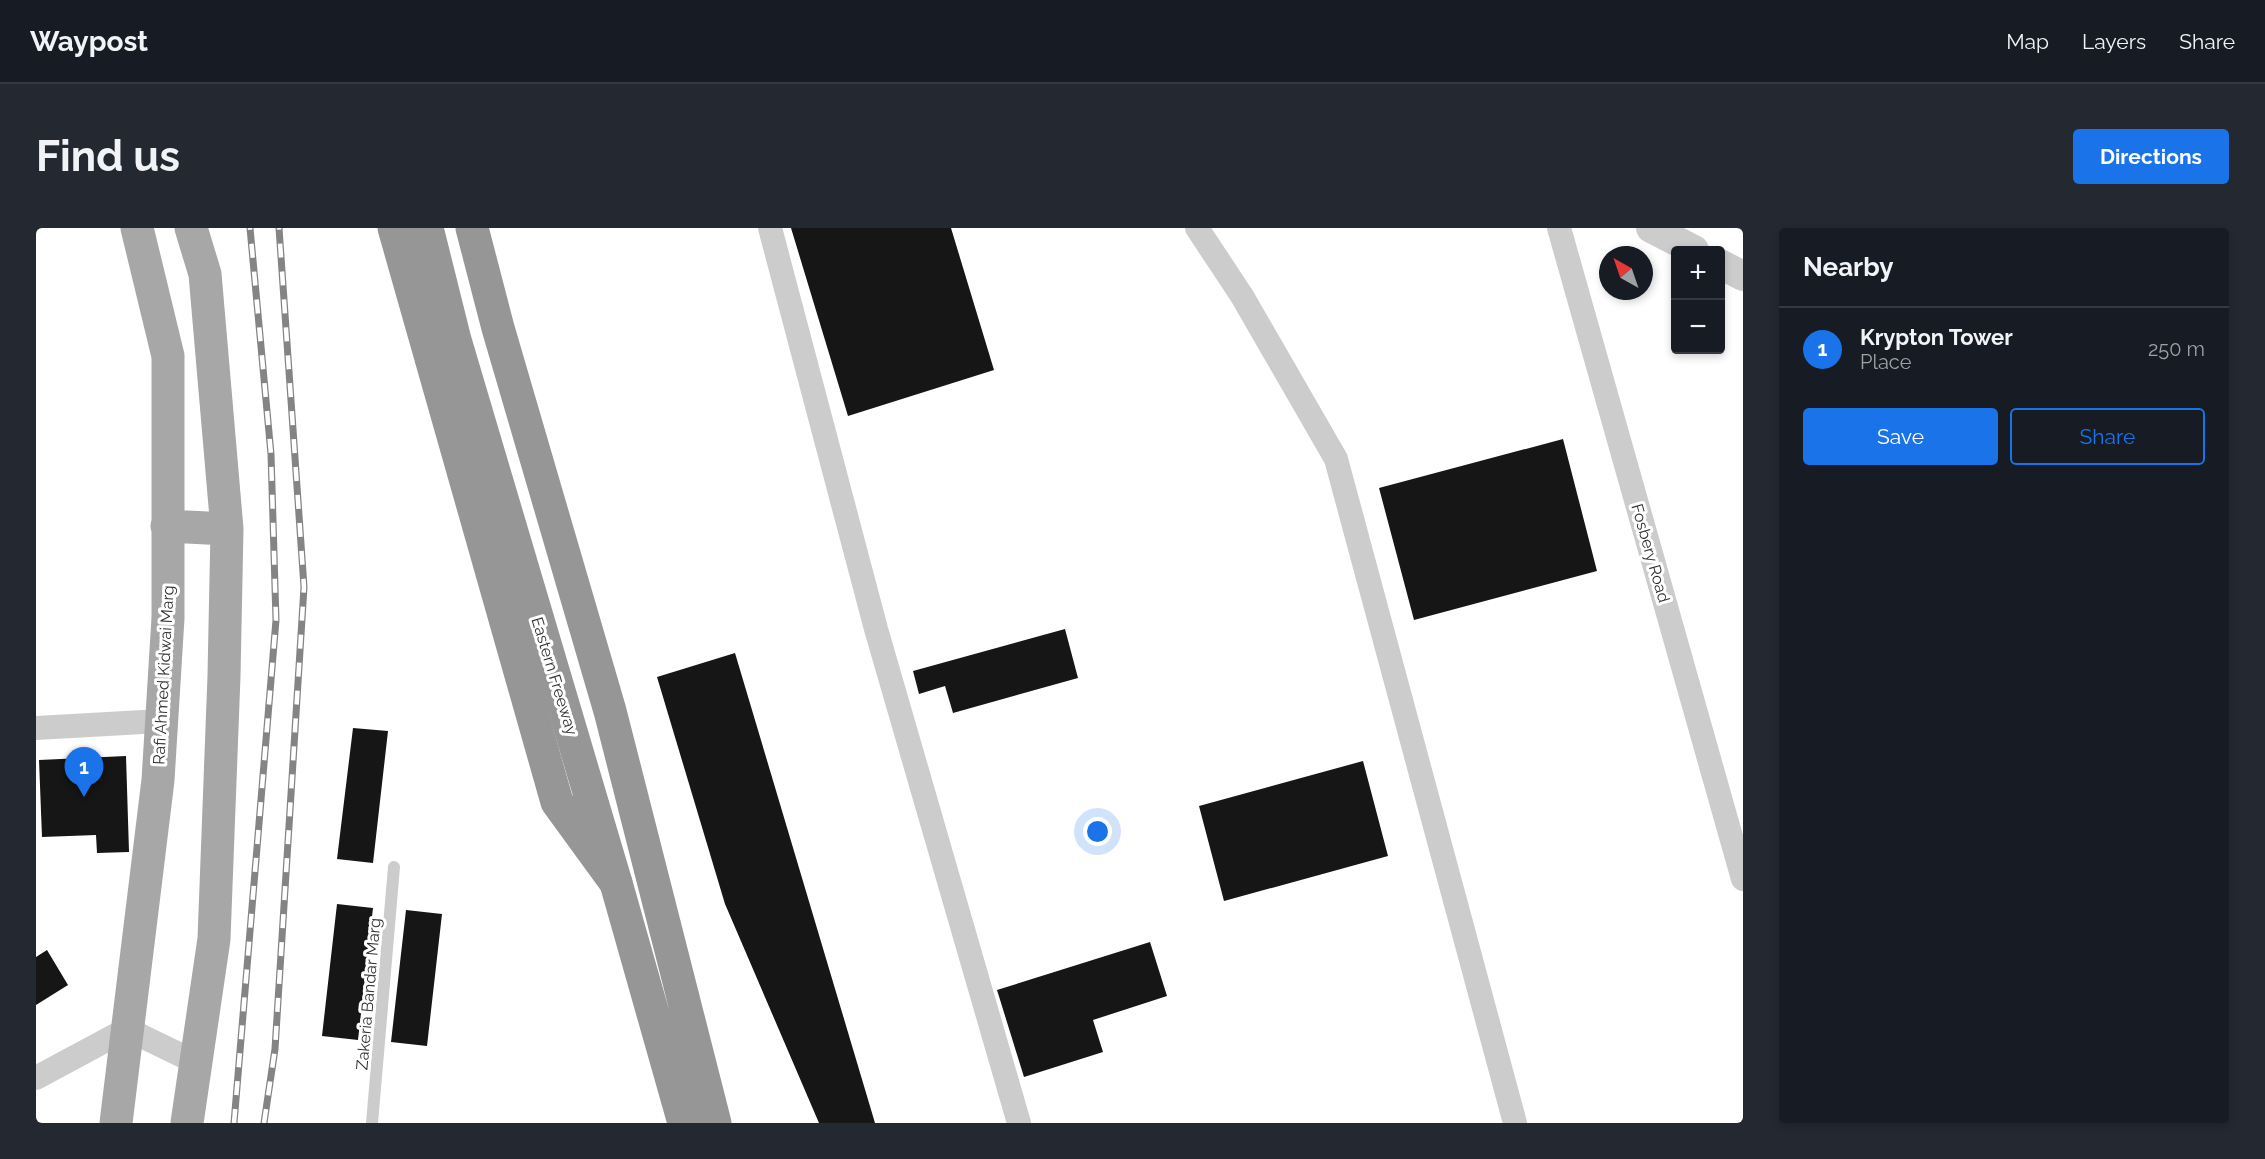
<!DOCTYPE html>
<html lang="en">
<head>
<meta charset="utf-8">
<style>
  body { margin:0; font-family:Raleway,sans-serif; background:#242831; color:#f1f3f6 }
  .controls { position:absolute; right:18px; top:18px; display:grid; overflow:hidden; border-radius:6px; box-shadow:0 3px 9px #0003 }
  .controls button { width:54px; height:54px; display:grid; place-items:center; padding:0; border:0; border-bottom:2px solid #363941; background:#171b24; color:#f1f3f6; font:30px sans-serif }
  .compass { position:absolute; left:1563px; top:18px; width:54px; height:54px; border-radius:50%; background:#171b24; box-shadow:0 3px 9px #0003; rotate:320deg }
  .you { position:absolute; left:1062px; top:604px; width:21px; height:21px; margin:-15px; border:4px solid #fff; border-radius:50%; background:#1a73e8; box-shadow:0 0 0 9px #1a73e833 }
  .badge { display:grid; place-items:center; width:39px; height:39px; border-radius:50%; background:#1a73e8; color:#fff; font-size:20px; font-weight:700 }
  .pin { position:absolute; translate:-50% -50px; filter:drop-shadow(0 2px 3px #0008) }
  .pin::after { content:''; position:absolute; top:32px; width:21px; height:18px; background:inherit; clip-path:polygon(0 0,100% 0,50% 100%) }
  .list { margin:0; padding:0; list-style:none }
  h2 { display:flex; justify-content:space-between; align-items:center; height:78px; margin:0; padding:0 24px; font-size:26px }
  h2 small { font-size:20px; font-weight:400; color:#9ea1a6 }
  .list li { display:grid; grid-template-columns:39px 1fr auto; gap:18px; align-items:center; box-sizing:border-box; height:84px; padding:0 24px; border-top:2px solid #363941 }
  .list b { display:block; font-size:22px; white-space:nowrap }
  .list p { margin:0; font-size:20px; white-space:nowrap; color:#9ea1a6 }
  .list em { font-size:20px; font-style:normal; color:#9ea1a6 }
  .actions { display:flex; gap:12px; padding:18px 24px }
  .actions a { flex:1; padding:14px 0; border:2px solid #1a73e8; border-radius:6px; text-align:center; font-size:21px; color:#1a73e8 }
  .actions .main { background:#1a73e8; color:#fff }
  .map { position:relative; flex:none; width:1707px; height:895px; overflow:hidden; border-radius:6px }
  header { display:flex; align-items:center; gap:36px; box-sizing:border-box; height:84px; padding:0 30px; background:#171b24; border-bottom:2px solid #363941 }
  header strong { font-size:28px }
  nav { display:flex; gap:33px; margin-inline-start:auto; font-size:21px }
  .intro { display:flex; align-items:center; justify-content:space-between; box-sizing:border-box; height:144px; padding:0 36px }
  h1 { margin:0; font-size:42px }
  .button { padding:15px 27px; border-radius:6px; background:#1a73e8; color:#fff; font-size:21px; font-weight:700 }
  main { display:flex; gap:36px; padding:0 36px }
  aside { flex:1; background:#171b24; border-radius:6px; box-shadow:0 3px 9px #0003 }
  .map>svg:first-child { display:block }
</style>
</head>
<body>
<header>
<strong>Waypost</strong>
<nav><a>Map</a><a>Layers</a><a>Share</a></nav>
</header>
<div class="intro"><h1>Find us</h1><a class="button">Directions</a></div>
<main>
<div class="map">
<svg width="1707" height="895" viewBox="0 0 1707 895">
  <rect width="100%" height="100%" fill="#fff"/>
  <path fill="#161616" d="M755,0H915L958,142L812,188Z
    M1527,211L1561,343L1378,392L1343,260Z
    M1029,401L1042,450L917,485L909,458L883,466L877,443Z
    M699,425L839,895H783L689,676L621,449Z
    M317,500L352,503L337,635L301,631Z
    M90,528L93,624L61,625L60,607L6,609L3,532Z
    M1327,533L1352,628L1188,673L1163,578Z
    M301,676L337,680L322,812L286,808Z
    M370,682L406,686L391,818L355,814Z
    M1114,714L1131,768L1057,792L1067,824L988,849L961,762Z
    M11,722L32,757L0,777V729Z"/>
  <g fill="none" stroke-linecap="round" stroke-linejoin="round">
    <path stroke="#ccc" stroke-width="12" d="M336,895L358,639"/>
    <path stroke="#ccc" stroke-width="24" d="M734,0L840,401L983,895
      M1161,0L1206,68L1300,231L1479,895
      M1523,0L1707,651
      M0,500L125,493
      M0,850L91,801L161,835"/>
    <path stroke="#ccc" stroke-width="30" d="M1615,0L1658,22
      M1684,36L1707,48"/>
    <path stroke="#a7a7a7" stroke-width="33" d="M131,298L191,301
      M80,895L122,552L132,390V128L101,0
      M151,895L178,711L188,448L191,301L169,46L155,0"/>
    <path stroke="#969696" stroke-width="33" d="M391,0L419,112L580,655L648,895
      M436,0L462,100L574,483L679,895"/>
    <g stroke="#848484" stroke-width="7">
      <path id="rail" d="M198,895L240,392L235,226L214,0
        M228,895L239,821L268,359L243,0"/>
    </g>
    <use href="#rail" stroke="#fff" stroke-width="4.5" stroke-dasharray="14" stroke-linecap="butt"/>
    <path stroke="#969696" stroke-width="33" d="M358,0L521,574L580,655"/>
  </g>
  <g text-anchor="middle" stroke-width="6" stroke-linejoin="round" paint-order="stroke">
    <g font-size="16" fill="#2f2f2f" stroke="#fff">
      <text transform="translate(1615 325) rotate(74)" y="6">Fosbery Road</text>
      <text transform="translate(127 447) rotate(-87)" y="6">Rafi Ahmed Kidwai Marg</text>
      <text transform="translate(519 448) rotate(73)" y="6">Eastern Freeway</text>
      <text transform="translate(332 766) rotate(-85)" y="6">Zakeria Bandar Marg</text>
    </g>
  </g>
</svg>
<div class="controls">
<button>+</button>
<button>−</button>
</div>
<svg class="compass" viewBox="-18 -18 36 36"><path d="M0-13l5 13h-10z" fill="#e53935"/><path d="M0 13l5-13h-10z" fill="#9ea1a6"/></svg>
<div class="you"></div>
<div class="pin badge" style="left:48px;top:569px">1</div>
</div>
<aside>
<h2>Nearby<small></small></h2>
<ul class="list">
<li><span class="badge">1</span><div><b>Krypton Tower</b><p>Place</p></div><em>250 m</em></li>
</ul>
<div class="actions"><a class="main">Save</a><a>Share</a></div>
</aside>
</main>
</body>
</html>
